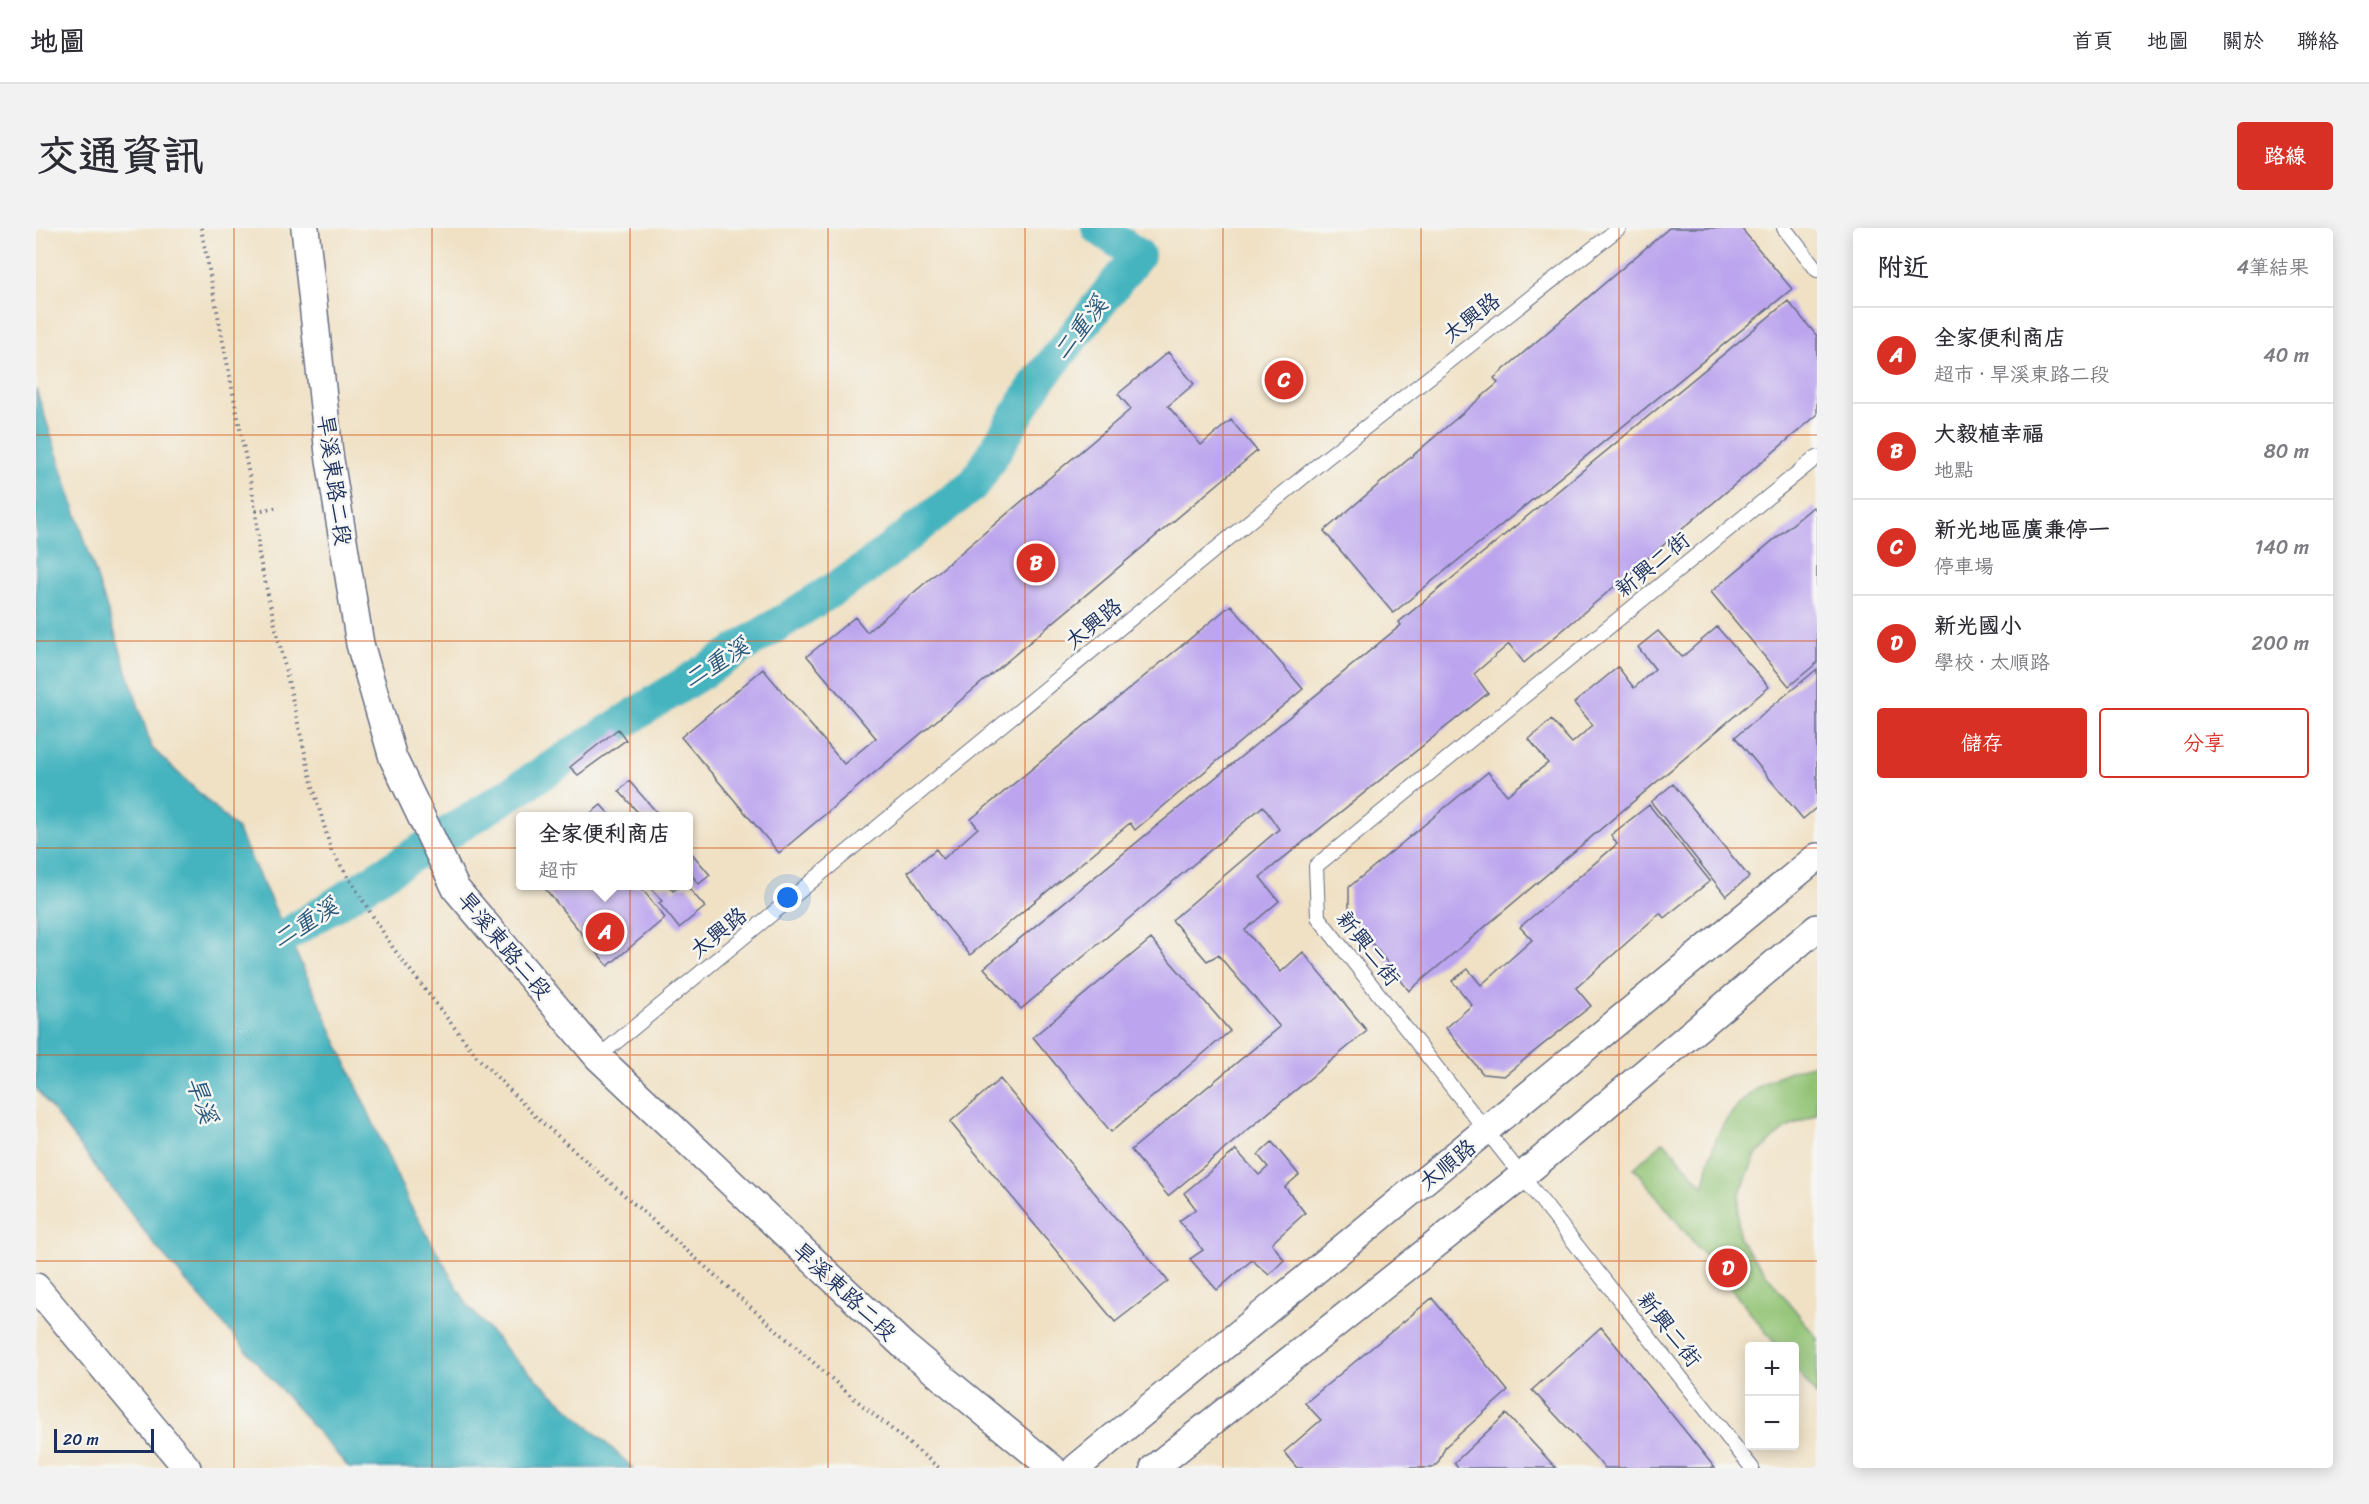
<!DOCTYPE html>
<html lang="zh-TW">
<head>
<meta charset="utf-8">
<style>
  body { margin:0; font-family:Sriracha,"LXGW WenKai TC",sans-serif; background:#f2f2f3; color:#2b2b33 }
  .controls { position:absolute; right:18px; bottom:18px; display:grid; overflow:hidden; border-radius:6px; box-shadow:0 3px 15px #0003 }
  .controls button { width:54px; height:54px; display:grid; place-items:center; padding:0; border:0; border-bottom:2px solid #e1e1e2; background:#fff; color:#2b2b33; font:30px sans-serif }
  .scale { position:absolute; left:18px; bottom:15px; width:100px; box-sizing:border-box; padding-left:6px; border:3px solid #1b2f5e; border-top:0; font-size:16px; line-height:21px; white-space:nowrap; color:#1b2f5e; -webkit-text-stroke:4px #f6f6f2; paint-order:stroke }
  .you { position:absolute; left:752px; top:670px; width:21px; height:21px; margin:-15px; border:4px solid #fff; border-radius:50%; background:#1a73e8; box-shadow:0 0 0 9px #1a73e833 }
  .badge { display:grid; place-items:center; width:39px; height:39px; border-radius:50%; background:#d93025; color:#fff; font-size:20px; font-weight:700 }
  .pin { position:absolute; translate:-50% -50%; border:3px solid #fff; box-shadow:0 2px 6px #0006 }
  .popup { position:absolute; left:480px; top:584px; width:177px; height:78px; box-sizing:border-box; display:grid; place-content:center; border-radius:6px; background:#fff; filter:drop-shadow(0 2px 4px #0005); font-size:20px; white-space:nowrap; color:#7c7c81 }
  .popup b { font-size:22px; color:#2b2b33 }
  .popup::after { content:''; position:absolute; left:50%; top:100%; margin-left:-12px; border:12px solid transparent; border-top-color:#fff }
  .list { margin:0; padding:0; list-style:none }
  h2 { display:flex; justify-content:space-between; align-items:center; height:78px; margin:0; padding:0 24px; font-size:26px }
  h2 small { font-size:20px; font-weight:400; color:#7c7c81 }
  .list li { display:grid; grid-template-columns:39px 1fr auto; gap:18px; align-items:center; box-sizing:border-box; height:96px; padding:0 24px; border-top:2px solid #e1e1e2 }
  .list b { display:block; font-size:22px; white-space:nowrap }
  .list p { margin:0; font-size:20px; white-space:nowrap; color:#7c7c81 }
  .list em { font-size:20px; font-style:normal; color:#7c7c81 }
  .actions { display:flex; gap:12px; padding:18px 24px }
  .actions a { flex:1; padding:14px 0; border:2px solid #d93025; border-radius:6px; text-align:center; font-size:21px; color:#d93025 }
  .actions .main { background:#d93025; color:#fff }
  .map { position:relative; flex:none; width:1781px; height:1240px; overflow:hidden; border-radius:6px }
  header { display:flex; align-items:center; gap:36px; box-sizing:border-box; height:84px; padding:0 30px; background:#fff; border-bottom:2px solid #e1e1e2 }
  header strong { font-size:28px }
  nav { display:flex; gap:33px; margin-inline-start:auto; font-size:21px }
  .intro { display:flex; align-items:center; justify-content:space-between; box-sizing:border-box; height:144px; padding:0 36px }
  h1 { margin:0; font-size:42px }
  .button { padding:15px 27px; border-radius:6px; background:#d93025; color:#fff; font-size:21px; font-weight:700 }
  main { display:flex; gap:36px; padding:0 36px }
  aside { flex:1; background:#fff; border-radius:6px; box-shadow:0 3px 15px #0003 }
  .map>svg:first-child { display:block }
</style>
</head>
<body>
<header>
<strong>地圖</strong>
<nav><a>首頁</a><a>地圖</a><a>關於</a><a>聯絡</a></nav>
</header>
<div class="intro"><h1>交通資訊</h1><a class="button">路線</a></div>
<main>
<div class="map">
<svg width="1781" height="1240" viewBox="0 0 1781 1240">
  <rect width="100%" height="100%" fill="#f6f6f2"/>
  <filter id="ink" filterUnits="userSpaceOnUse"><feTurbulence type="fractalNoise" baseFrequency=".0167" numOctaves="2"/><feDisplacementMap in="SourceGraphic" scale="12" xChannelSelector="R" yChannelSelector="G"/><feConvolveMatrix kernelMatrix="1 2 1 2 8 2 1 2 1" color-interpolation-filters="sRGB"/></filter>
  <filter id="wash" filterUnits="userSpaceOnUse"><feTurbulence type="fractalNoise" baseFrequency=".008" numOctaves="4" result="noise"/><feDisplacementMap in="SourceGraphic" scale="24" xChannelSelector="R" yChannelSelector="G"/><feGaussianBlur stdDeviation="1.35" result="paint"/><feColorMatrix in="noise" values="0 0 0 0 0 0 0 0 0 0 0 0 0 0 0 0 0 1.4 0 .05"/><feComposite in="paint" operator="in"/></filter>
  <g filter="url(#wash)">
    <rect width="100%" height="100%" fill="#f0e1c5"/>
    <path fill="#92c374" stroke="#567969" stroke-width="1.5" d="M1781,836V886L1749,901L1720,927L1704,965L1702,986L1703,1011L1781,1110V1168L1759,1140L1758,1118H1741L1598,940L1628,913L1667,958C1672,943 1674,924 1681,909C1699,869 1738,843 1781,836Z"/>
    <path fill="#45b4bf" stroke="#30728e" stroke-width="1.5" d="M0,161L116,520L201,601L285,778L373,975L432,1078L475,1127L597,1240H313L121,1020L0,860Z"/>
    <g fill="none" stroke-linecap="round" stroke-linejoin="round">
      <path stroke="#45b4bf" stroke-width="34" d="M211,732L828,342L939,255L1000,156L1102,27L1062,0"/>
    </g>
    <g id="blocks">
      <path fill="#bca5ee" d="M1633,0H1705L1756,61L1357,385L1288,303L1462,155L1458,150Z
        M1752,73L1781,108V187L1488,435L1473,416L1438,446L1452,465L1224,649L1243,673L1209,702L1245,744L1267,724L1331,803L1132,968L1095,922L1244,799L1182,727L1171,733L1136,692L1243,601L1227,578L985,781L948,740L1365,397L1363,394Z
        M1132,124L1158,156L1132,178L1165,217L1195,192L1221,223L743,625L645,509L727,441L808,536L840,510L771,428L819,389L831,404L1095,181L1082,166Z
        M1777,279L1781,283V435L1753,458L1675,364Z
        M1195,377L1267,461L1099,602L1094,595L934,727L900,685L872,644L900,621L907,631L942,600L935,591Z
        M1681,399L1733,459L1373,763L1313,685V659L1452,544L1471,567L1512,535L1493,511L1515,492L1536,515L1557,497L1538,475L1582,439L1598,460L1619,441L1602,419L1622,403L1646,429Z
        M1781,441V579L1767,591L1699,509Z
        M582,501L590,512L542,547L534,539Z
        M593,553L624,588H605L583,563Z
        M1637,556L1713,649L1690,668L1615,574Z
        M565,577L575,588H557L555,585Z
        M1613,577L1674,653L1628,690L1624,685L1540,760L1555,778L1468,848L1447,846L1410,800L1436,777L1416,753L1432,741L1445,757L1496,712L1484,699L1581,616L1575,607Z
        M653,622L674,647L663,656L653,644Z
        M507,658H604L629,690L572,738Z
        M613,658H633L637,663L644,658H651L669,679L643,700L623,675L626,673Z
        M1115,711L1194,803L1075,904L997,809Z
        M964,851L1132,1053L1079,1094L914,894Z
        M1236,914L1263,947L1249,959L1269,985L1236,1015L1248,1032L1233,1047L1216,1032L1181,1062L1154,1031L1167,1022L1143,993L1160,981L1148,965L1200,922L1223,947L1232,939L1222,927Z
        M1396,1070L1472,1163L1409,1219L1402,1235L1396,1240H1261L1248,1224L1285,1192L1269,1175Z
        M1565,1099L1679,1240H1569L1496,1162Z
        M1470,1186L1520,1240H1422L1418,1235Z"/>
    </g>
  </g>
  <g filter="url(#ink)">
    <use href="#blocks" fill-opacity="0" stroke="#666d82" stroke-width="1.5"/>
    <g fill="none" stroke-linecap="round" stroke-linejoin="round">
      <g stroke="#666d82" stroke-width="16">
        <path id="lane" d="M1748,0L1781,42
          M562,829L1288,232L1583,0
          M1716,1240L1282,689L1280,638L1781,229"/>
      </g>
      <g stroke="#666d82" stroke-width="30">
        <path id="street" d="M269,0L293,226L324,416L357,530L420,661L562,829L868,1118L1016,1240
          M0,1059L151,1240
          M1040,1240L1781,629
          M1118,1240L1487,947L1781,700"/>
      </g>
      <path stroke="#666d82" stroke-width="4" stroke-dasharray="1.5 4.5" stroke-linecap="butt" d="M165,0L220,283L223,328L276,555L295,622L357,720L442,830L499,888L814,1167L903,1240
        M220,283L243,279"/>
      <use href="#lane" stroke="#fff" stroke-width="14"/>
      <use href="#street" stroke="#fff" stroke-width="27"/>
    </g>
  </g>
  <path fill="none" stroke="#d45514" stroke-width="1.5" stroke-opacity="0.55" d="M198,0V1240M396,0V1240M594,0V1240M792,0V1240M989,0V1240M1187,0V1240M1385,0V1240M1583,0V1240M0,207H1781M0,413H1781M0,620H1781M0,827H1781M0,1033H1781"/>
  <g text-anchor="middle" stroke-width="5" stroke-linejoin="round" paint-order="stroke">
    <g font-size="22" fill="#1b2f5e" stroke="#f6f6f2">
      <text transform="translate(1435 89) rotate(-38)" y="8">太興路</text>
      <text transform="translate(299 252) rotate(82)" y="8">旱溪東路二段</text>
      <text transform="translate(1616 336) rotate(-39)" y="8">新興二街</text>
      <text transform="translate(1057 395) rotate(-39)" y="8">太興路</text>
      <text transform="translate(682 704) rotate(-39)" y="8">太興路</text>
      <text transform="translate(469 717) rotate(50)" y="8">旱溪東路二段</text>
      <text transform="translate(1333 720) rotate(52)" y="8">新興二街</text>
      <text transform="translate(1411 936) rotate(-39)" y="8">太順路</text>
      <text transform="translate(809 1063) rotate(43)" y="8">旱溪東路二段</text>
      <text transform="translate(1634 1101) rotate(52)" y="8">新興二街</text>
    </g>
    <g font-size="24" font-style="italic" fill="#28577b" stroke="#f6f6f2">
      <text transform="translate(1044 100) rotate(-52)" y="8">二重溪</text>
      <text transform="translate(680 435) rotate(-32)" y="8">二重溪</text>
      <text transform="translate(269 695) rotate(-32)" y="8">二重溪</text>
      <text transform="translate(166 872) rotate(71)" y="8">旱溪</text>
    </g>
  </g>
</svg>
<div class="controls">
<button>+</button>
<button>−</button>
</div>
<div class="scale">20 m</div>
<div class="you"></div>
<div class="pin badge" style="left:569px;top:704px">A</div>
<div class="popup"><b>全家便利商店</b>超市</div>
<div class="pin badge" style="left:1000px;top:335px">B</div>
<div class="pin badge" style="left:1248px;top:152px">C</div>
<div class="pin badge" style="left:1692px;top:1040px">D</div>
</div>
<aside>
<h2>附近<small>4筆結果</small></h2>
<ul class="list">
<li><span class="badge">A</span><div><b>全家便利商店</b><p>超市 · 旱溪東路二段</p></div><em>40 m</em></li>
<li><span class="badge">B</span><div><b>大毅植幸福</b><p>地點</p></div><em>80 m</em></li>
<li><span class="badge">C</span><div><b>新光地區廣兼停一</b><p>停車場</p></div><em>140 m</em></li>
<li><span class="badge">D</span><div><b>新光國小</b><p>學校 · 太順路</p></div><em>200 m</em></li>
</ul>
<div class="actions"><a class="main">儲存</a><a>分享</a></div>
</aside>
</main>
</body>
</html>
